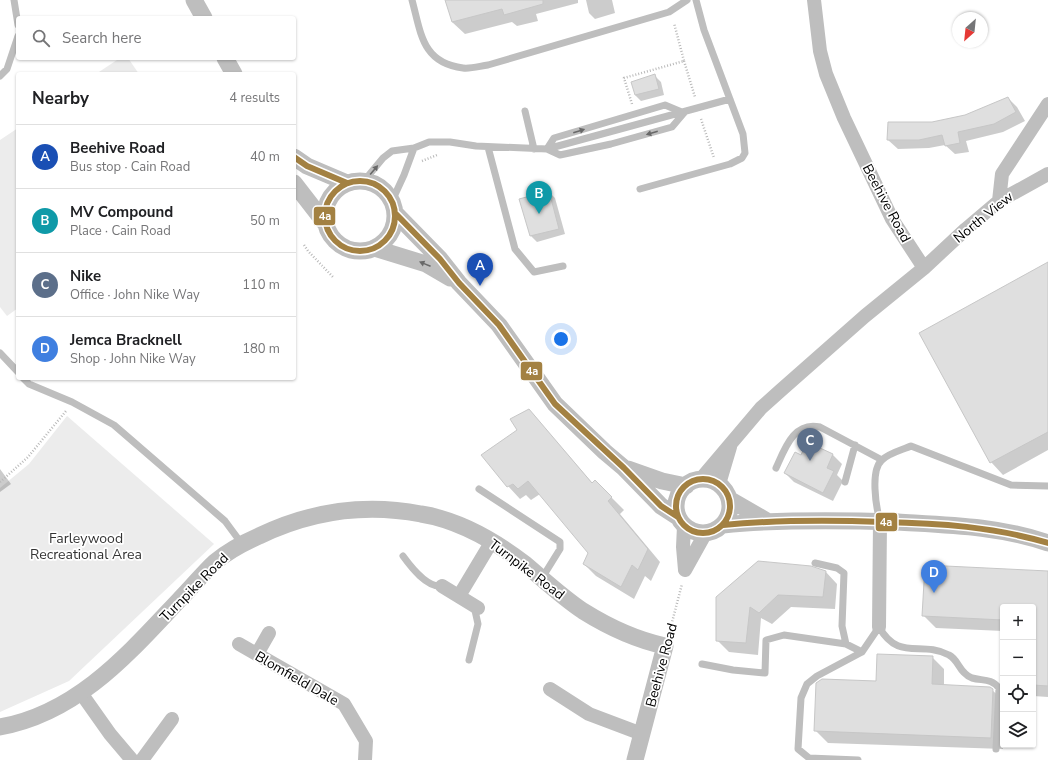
<!DOCTYPE html>
<html lang="en">
<head>
<meta charset="utf-8">
<style>
  body { margin:0; font-family:"Nunito Sans",sans-serif; background:#f6f6f6; color:#202124 }
  .controls { position:absolute; right:12px; bottom:12px; display:grid; overflow:hidden; border-radius:4px; box-shadow:0 1px 3px #0004 }
  .controls button { width:36px; height:36px; display:grid; place-items:center; padding:0; border:0; border-bottom:1px solid #e0e0e0; background:#fff; color:#202124; font:20px sans-serif }
  .compass { position:absolute; left:952px; top:12px; width:36px; height:36px; border-radius:50%; background:#fff; box-shadow:0 1px 3px #0004; rotate:207deg }
  .you { position:absolute; left:561px; top:339px; width:14px; height:14px; margin:-10px; border:3px solid #fff; border-radius:50%; background:#1a73e8; box-shadow:0 0 0 6px #1a73e833 }
  .badge { display:grid; place-items:center; width:26px; height:26px; border-radius:50%; background:#0b8043; color:#fff; font-size:13px; font-weight:700 }
  .pin { position:absolute; translate:-50% -33px; filter:drop-shadow(0 1px 2px #0008) }
  .pin::after { content:''; position:absolute; top:21px; width:14px; height:12px; background:inherit; clip-path:polygon(0 0,100% 0,50% 100%) }
  .list { margin:0; padding:0; list-style:none }
  h2 { display:flex; justify-content:space-between; align-items:center; height:52px; margin:0; padding:0 16px; font-size:17px }
  h2 small { font-size:13px; font-weight:400; color:#757577 }
  .list li { display:grid; grid-template-columns:26px 1fr auto; gap:12px; align-items:center; box-sizing:border-box; height:64px; padding:0 16px; border-top:1px solid #e0e0e0 }
  .list b { display:block; font-size:15px; white-space:nowrap }
  .list p { margin:0; font-size:13px; white-space:nowrap; color:#757577 }
  .list em { font-size:13px; font-style:normal; color:#757577 }
  .icon { flex:none; width:22px; height:22px; fill:none; stroke:currentColor; stroke-width:2; stroke-linecap:round; stroke-linejoin:round }
  .map { position:relative; flex:none; width:1048px; height:760px; overflow:hidden }
  .search { position:absolute; background:#fff; box-shadow:0 1px 3px #0004; left:16px; top:16px; width:280px; height:44px; display:flex; align-items:center; gap:10px; box-sizing:border-box; padding:0 14px; border-radius:4px; color:#757577; font-size:15px }
  .panel { position:absolute; background:#fff; box-shadow:0 1px 3px #0004; left:16px; top:72px; width:280px; height:308px; border-radius:4px }
  .map>svg:first-child { display:block }
</style>
</head>
<body>
<div class="map">
<svg width="1048" height="760" viewBox="0 0 1048 760">
  <rect width="100%" height="100%" fill="#fff"/>
  <path fill="#ececec" d="M120,58H128L139,74H96Z
    M18,128V308L7,316L0,307V140Z
    M67,416L214,544L69,681L0,712V488L29,464Z"/>
  <path fill="#0003" d="M446,0H578V3L536,14L538,21L517,26L512,22L465,34L452,22Z
    M586,0H612L615,13L595,19L589,13Z
    M655,76L661,82L664,95L641,101L635,95Z
    M1008,98L1017,107L1025,121L1003,132L966,141L969,152L955,154L945,145L929,148L898,149L888,140L932,123L965,116Z
    M549,192L555,198L565,234L537,242L531,236L520,199Z
    M1048,263V450L1003,475L991,462L920,333Z
    M529,410L593,484L607,493L624,510L620,514L660,562L651,581L645,576L634,599L596,576L584,564L590,553L540,494L531,500L526,495L520,499L508,486L518,430Z
    M808,443L833,455L842,464L837,475L843,481L833,501L794,482L785,473L801,456Z
    M0,469L11,484L0,492Z
    M825,571L837,584L835,609L791,607L772,624L761,618L758,655L729,652L717,640V598Z
    M1048,572V697L1033,696V607H1003V631L936,628L924,616Z
    M932,657L944,669V686L992,690L1003,700V749L828,743L816,731L877,682Z"/>
  <path fill="#dfdfdf" stroke="#c7c7c7" d="M445,0H543V4L504,15L502,9L452,22Z
    M655,74L659,89L635,95L631,82Z
    M1008,97L1016,112L994,124L958,132L960,143L945,146L942,135L919,140H887L888,122H932L965,115Z
    M549,191L559,229L530,236L519,199Z
    M1048,262V432L990,463L919,333Z
    M529,409L592,483L595,480L612,497L608,501L648,549L638,570L632,565L621,587L583,564L588,553L528,481L518,489L513,484L507,487L481,455L517,430L510,419Z
    M807,442L833,454L827,468L834,471L823,493L784,473L795,452L801,455Z
    M758,561L811,566L826,571L823,597L778,595L759,613L750,607L746,643L716,641V597Z
    M925,565L1048,571V686L1033,685V607H1003V620L922,616Z
    M877,654L933,656L932,684L990,687L993,689L991,738L814,731L816,683L822,679L876,681Z"/>
  <g fill="none" stroke-linecap="round" stroke-linejoin="round">
    <path stroke="#b9b9b9" stroke-width="2.5" stroke-dasharray="1 2" stroke-linecap="butt" d="M684,61L695,97
      M632,104L624,78L684,61L674,23
      M701,119L714,158
      M422,161L437,155
      M304,245L308,251L333,277
      M0,482L28,457L66,411
      M670,630L682,584"/>
    <path stroke="#bebebe" stroke-width="7" d="M14,0L18,25
      M412,0C421,33 422,63 463,68C471,69 480,66 488,65L669,12L687,0
      M0,76L7,69L18,36
      M525,111L534,149
      M488,147L515,249L534,272L563,266
      M547,149L554,138L665,105L684,113
      M547,149L560,155L611,144L672,127L683,114
      M364,181L383,158L392,151L414,148L429,142H450L476,146L547,149L730,99
      M640,189L730,164L742,158L745,153L743,134L704,30L696,0
      M392,201L404,175L414,148
      M0,353L18,372
      M23,378L29,384L72,402L114,425L225,521L242,544
      M776,468C785,448 794,421 820,427L882,460
      M845,482L855,445
      M479,489L560,542V549L542,578
      M880,521C876,507 870,470 882,460C889,453 902,450 911,446L1011,485L1048,486
      M403,556C411,567 427,588 442,586
      M815,563L837,568L844,573L842,626L846,644
      M469,660L478,624L474,606
      M702,664L733,670L765,673L766,640L784,635L846,644L862,652
      M858,760L809,758L798,749L801,698L807,684L817,676L862,652L879,627C899,662 921,640 949,655C959,660 959,673 972,678C983,681 991,678 999,688L996,749"/>
    <path stroke="#bebebe" stroke-width="14" d="M814,0L820,51L826,74L844,118L892,219L924,268
      M999,201L1002,174L1048,104
      M700,480L761,408L780,391L865,316L924,268L966,229L999,201L1048,174
      M719,484L730,447
      M684,526L683,547L685,570
      M685,570L705,534
      M442,586L478,608
      M459,596L492,541
      M879,627L880,522
      M239,644L344,704L366,741L365,760
      M257,654L269,633
      M550,689L589,714L642,734
      M81,693L110,734L132,760
      M142,760L172,719"/>
    <path stroke="#bebebe" stroke-width="17" d="M194,0L204,18
      M225,58L234,74
      M294,157L307,166L347,183
      M325 216a35 35 0 1 1 70 0a35 35 0 1 1-70 0Z
      M294,183L325,223
      M396,214L440,259L459,283L499,325L555,404L605,452L624,468L661,506L678,517
      M374,248L426,264L450,278
      M628,469L662,481L686,486
      M676 506a27 27 0 1 1 54 0a27 27 0 1 1-54 0Z
      M729,499L767,521
      M723,525C781,519 840,520 898,522C949,525 999,526 1048,543
      M0,727C78,713 129,653 180,599C192,587 203,573 215,562C228,551 243,543 259,536C311,511 364,503 421,514C459,520 495,541 525,564C544,580 562,597 583,611C607,626 637,640 665,646L635,760"/>
    <g stroke="#fff" stroke-width="9">
      <path id="bus-1" d="M294,157L307,166L347,183
        M325 216a35 35 0 1 1 70 0a35 35 0 1 1-70 0Z
        M396,214L440,259L459,283L499,325L555,404L624,468L661,506L678,517
        M676 506a27 27 0 1 1 54 0a27 27 0 1 1-54 0Z
        M723,525C776,520 830,520 883,522C939,523 995,527 1048,543"/>
    </g>
    <use href="#bus-1" stroke="#a38142" stroke-width="6"/>
  </g>
  <defs><path id="oneway-solid" d="M-6-.8H1V-3.2L6.5 0L1 3.2V.8H-6Z"/></defs>
  <g fill="#686868">
    <use href="#oneway-solid" transform="translate(579 131) rotate(-17)"/>
    <use href="#oneway-solid" transform="translate(652 133) rotate(164)"/>
    <use href="#oneway-solid" transform="translate(374 170) rotate(-50)"/>
    <use href="#oneway-solid" transform="translate(425 264) rotate(-158)"/>
  </g>
  <g text-anchor="middle" stroke-width="3.5" stroke-linejoin="round" paint-order="stroke">
    <g font-size="14" fill="#000" stroke="#fff">
      <text transform="translate(887 203) rotate(62)" y="5">Beehive Road</text>
      <text transform="translate(983 217) rotate(-39)" y="5">North View</text>
      <text transform="translate(527 569) rotate(37)" y="5">Turnpike Road</text>
      <text transform="translate(194 587) rotate(-45)" y="5">Turnpike Road</text>
      <text transform="translate(661 665) rotate(-75)" y="5">Beehive Road</text>
      <text transform="translate(297 678) rotate(30)" y="5">Blomfield Dale</text>
    </g>
    <g font-size="14" fill="#333" stroke="#fff">
      <text x="86" y="543">Farleywood<tspan x="86" dy="16">Recreational Area</tspan></text>
    </g>
  </g>
  <g stroke="#fff" stroke-width="1.5">
    <rect x="313" y="206" width="23" height="20" rx="4" fill="#a38142"/>
    <rect x="520" y="361" width="23" height="20" rx="4" fill="#a38142"/>
    <rect x="875" y="512" width="23" height="20" rx="4" fill="#a38142"/>
  </g>
  <g font-size="11" text-anchor="middle" font-weight="bold" fill="#fff">
    <text x="325" y="220">4a</text>
    <text x="532" y="375">4a</text>
    <text x="886" y="526">4a</text>
  </g>
</svg>
<div class="controls">
<button>+</button>
<button>−</button>
<button><svg class="icon" aria-label="locate" viewBox="0 0 24 24"><circle cx="12" cy="12" r="6"/><path d="M12 2v4M12 18v4M2 12h4M18 12h4"/></svg></button>
<button><svg class="icon" aria-label="layers" viewBox="0 0 24 24"><path d="M12 4l9 5-9 5-9-5zM3 14l9 5 9-5"/></svg></button>
</div>
<svg class="compass" viewBox="-18 -18 36 36"><path d="M0-13l5 13h-10z" fill="#e53935"/><path d="M0 13l5-13h-10z" fill="#757577"/></svg>
<div class="you"></div>
<div class="pin badge" style="left:480px;top:286px;background:#1a4fb4">A</div>
<div class="pin badge" style="left:539px;top:214px;background:#0f9aa8">B</div>
<div class="pin badge" style="left:810px;top:461px;background:#5c6f8a">C</div>
<div class="pin badge" style="left:934px;top:593px;background:#3f7fe0">D</div>
<div class="search"><svg class="icon" aria-label="search" viewBox="0 0 24 24"><circle cx="10" cy="10" r="6"/><path d="M15 15l6 6"/></svg>Search here</div>
<section class="panel">
<h2>Nearby<small>4 results</small></h2>
<ul class="list">
<li><span class="badge" style="background:#1a4fb4">A</span><div><b>Beehive Road</b><p>Bus stop · Cain Road</p></div><em>40 m</em></li>
<li><span class="badge" style="background:#0f9aa8">B</span><div><b>MV Compound</b><p>Place · Cain Road</p></div><em>50 m</em></li>
<li><span class="badge" style="background:#5c6f8a">C</span><div><b>Nike</b><p>Office · John Nike Way</p></div><em>110 m</em></li>
<li><span class="badge" style="background:#3f7fe0">D</span><div><b>Jemca Bracknell</b><p>Shop · John Nike Way</p></div><em>180 m</em></li>
</ul>
</section>
</div>
</body>
</html>
